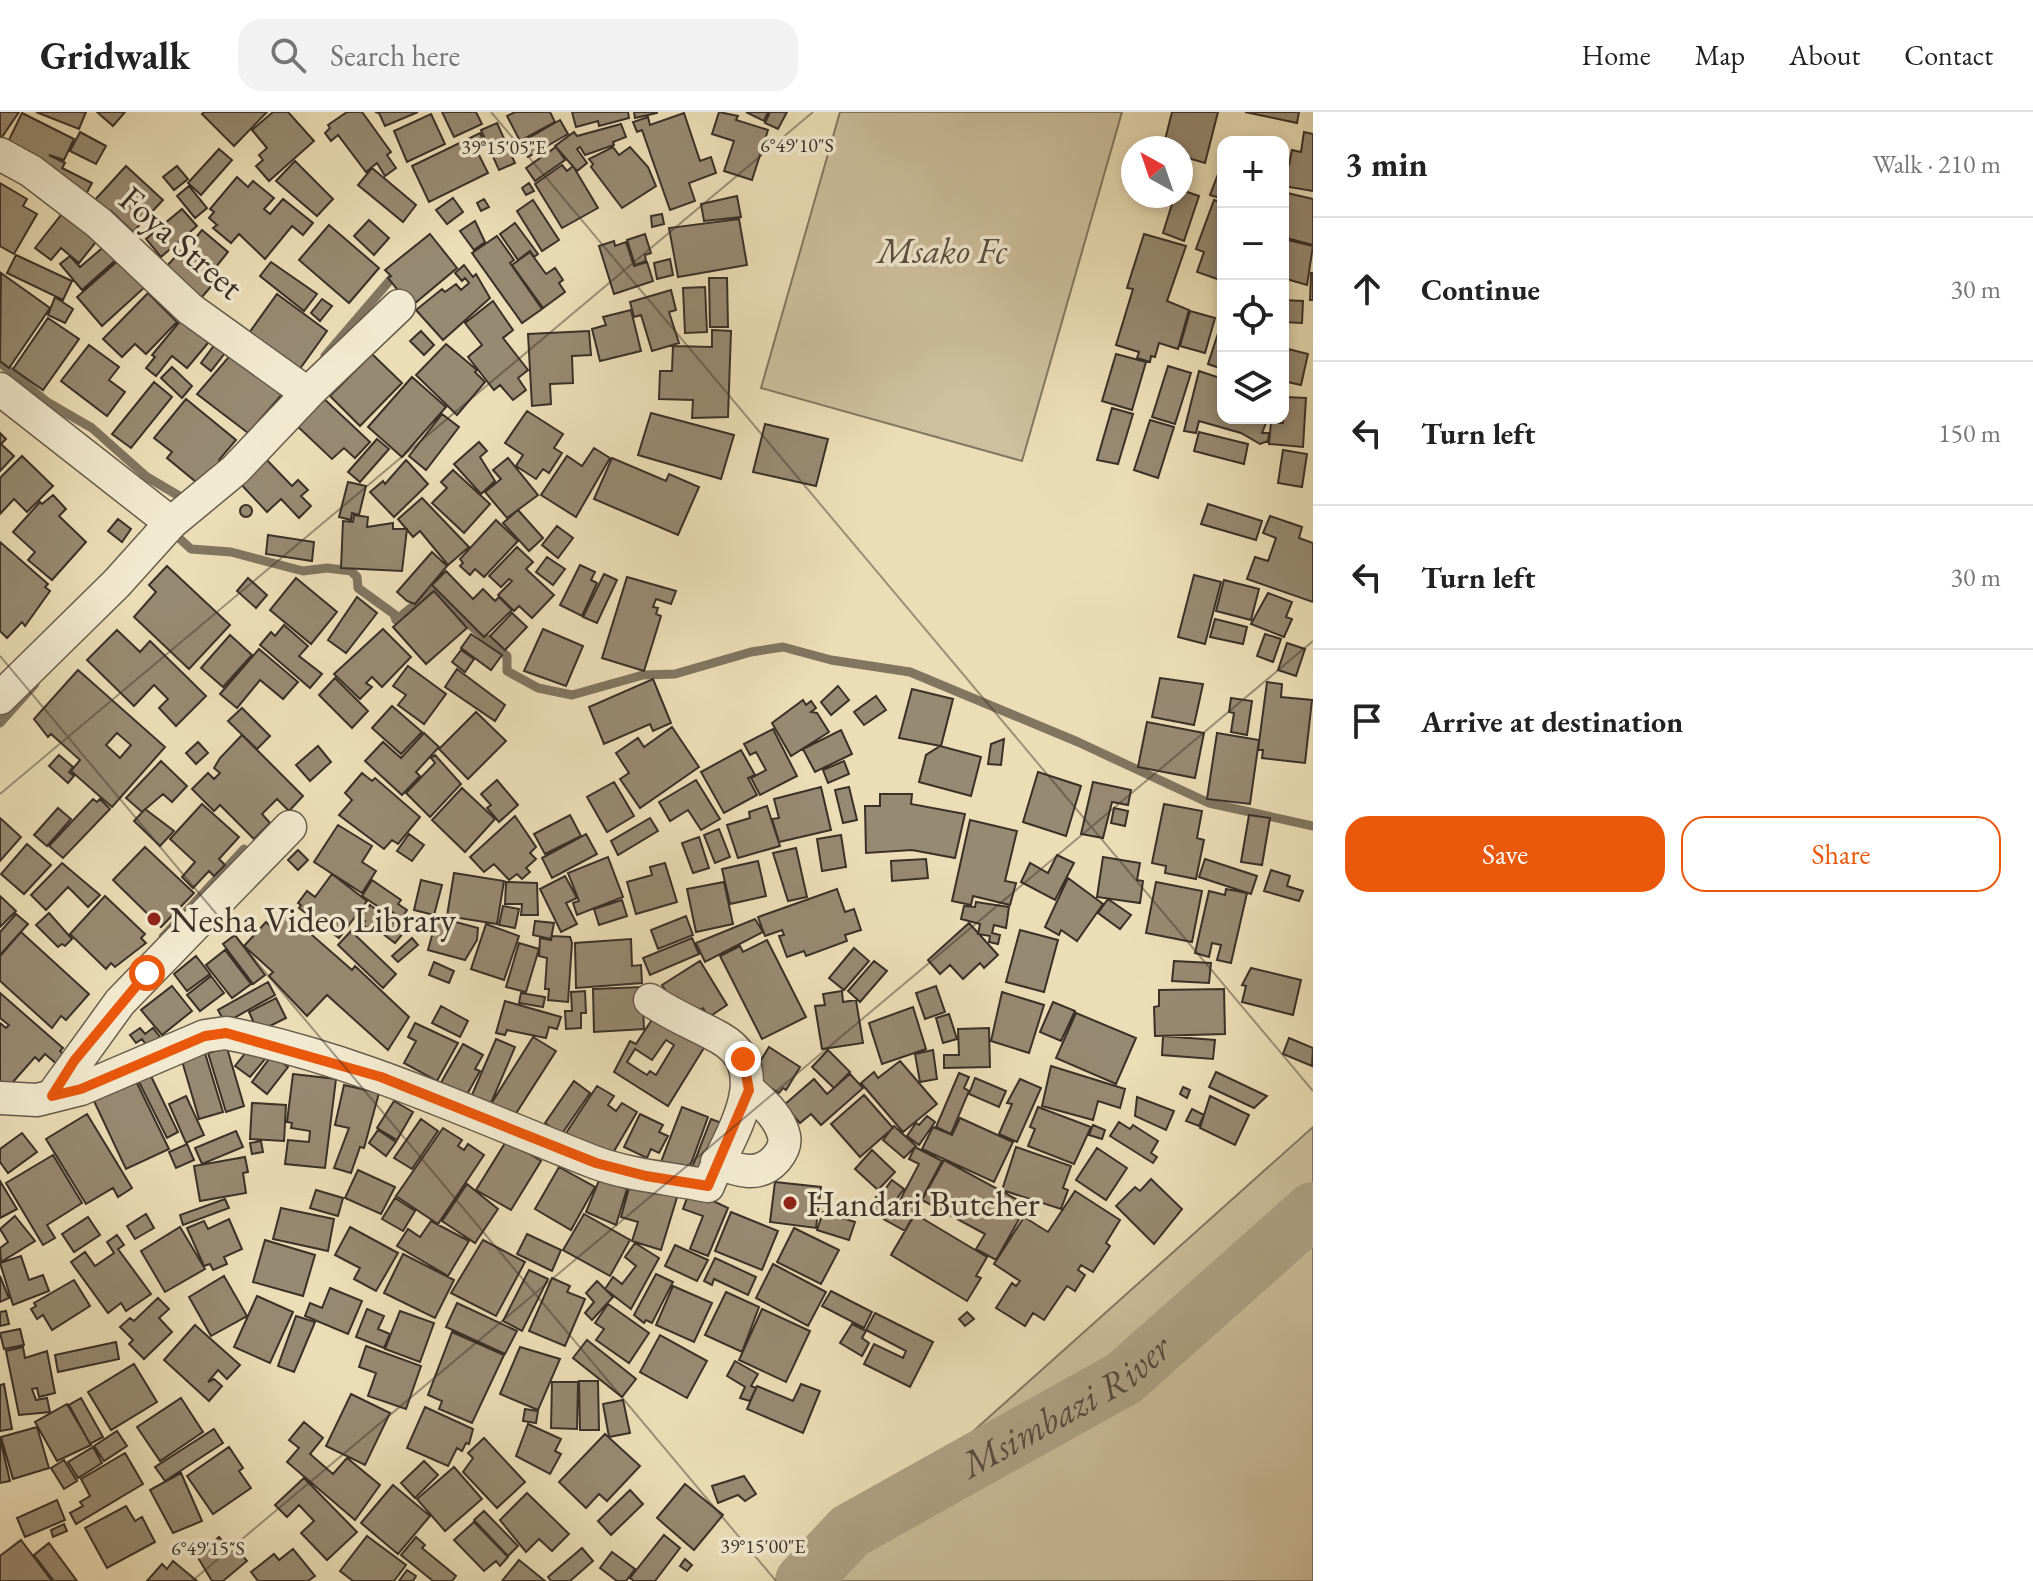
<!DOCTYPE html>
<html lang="en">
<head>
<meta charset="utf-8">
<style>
  body { margin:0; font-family:"EB Garamond",serif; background:#f2f2f2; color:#222 }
  .controls { position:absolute; right:24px; top:24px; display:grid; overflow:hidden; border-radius:16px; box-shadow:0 4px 12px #0003 }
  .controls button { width:72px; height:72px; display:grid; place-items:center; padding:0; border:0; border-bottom:2px solid #e0e0e0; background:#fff; color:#222; font:40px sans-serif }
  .compass { position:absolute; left:1121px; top:24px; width:72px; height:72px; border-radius:50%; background:#fff; box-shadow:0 4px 12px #0003; rotate:320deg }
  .stop { position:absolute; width:24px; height:24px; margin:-18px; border:6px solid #ea580c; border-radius:50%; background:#fff }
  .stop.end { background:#ea580c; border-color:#fff; box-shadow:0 2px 8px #0008 }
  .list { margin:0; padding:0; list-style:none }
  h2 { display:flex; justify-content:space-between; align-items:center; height:104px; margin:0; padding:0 32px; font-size:34px }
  h2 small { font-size:26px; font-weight:400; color:#767676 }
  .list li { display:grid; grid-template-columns:52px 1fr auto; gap:24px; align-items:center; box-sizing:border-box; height:144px; padding:0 32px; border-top:2px solid #e0e0e0 }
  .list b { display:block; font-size:30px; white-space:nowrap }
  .list em { font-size:26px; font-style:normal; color:#767676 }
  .actions { display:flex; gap:16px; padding:24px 32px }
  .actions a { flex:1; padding:18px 0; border:2px solid #ea580c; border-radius:24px; text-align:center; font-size:28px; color:#ea580c }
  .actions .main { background:#ea580c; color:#fff }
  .icon { flex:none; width:44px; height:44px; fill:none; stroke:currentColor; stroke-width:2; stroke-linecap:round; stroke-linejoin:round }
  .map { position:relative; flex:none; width:1313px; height:1469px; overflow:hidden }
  header { display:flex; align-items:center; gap:48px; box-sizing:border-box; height:112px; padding:0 40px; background:#fff; border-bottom:2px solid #e0e0e0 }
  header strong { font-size:38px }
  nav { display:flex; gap:44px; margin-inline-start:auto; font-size:28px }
  .search { width:560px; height:72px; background:#f2f2f2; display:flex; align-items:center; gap:20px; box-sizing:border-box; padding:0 28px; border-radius:24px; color:#767676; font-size:30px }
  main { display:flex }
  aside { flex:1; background:#fff }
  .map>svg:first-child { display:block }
</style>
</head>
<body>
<header>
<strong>Gridwalk</strong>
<div class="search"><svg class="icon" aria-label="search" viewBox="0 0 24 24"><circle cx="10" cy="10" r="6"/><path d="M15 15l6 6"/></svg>Search here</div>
<nav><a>Home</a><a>Map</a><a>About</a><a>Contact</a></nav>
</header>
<main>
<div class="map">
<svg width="1313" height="1469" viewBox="0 0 1313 1469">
  <rect width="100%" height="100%" fill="#ebdeb6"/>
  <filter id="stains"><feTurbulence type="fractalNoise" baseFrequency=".0025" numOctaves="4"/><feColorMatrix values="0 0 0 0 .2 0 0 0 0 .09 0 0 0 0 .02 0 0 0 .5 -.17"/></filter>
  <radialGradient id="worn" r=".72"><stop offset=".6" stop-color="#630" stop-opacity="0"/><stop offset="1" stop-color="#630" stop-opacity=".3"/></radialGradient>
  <path fill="#cdc09e" stroke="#847863" stroke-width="2" d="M840,0H1122L1022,349L761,276Z
    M1313,1015V1469H806Z"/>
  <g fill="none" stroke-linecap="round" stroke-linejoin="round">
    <path stroke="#817560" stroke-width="9" d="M325,244L391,167
      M0,251L47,290L92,316L147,365L186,388
      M179,426L191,437L231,440L303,459L327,456L351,459L357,465L358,476L394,502L396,508L434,477L463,507L507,544V559L538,576L572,583L643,563L675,562L751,540L783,535L831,548L910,560L1078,630L1209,691L1313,714
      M0,611L35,572
      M163,825L244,737"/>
    <path stroke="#afa386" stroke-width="56" id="s1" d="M803,1469L850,1419L1124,1266L1313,1098"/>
  </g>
  <path fill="#978a72" stroke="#3b3028" stroke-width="2" fill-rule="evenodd" d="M0,0H19L0,28Z
    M36,0H86L79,17Z
    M97,0H125L113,14Z
    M204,0H267L234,34L202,2Z
    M273,0H288L314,29L269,69L256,54L263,48L259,43L267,36L252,18Z
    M347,0H362L391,40L387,43L396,56L385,64L377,51L366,60L338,23L331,29L325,21L330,16L328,13Z
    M375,0H418L385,14L379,1Z
    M442,0H476L482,12L454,25Z
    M515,0H550L555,10L520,29L507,4Z
    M572,0H628L629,6L599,14L598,9L576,15Z
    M634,0H657V1L635,6Z
    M719,0L738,4L736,8L768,18L752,68L724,59L734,29L712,22Z
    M746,0H768L764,9Z
    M770,0H787L778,17L765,11Z
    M1172,0H1218L1205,51L1181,44V36H1163Z
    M1245,0H1299L1297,11Z
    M22,1L74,27L64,48L49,43L65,51L62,56L92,71L83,88L3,40Z
    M684,1L700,49L711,45L716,61L689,71L695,89L670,98L642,18L637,20L633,10L648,5L650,13Z
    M431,2L445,32L407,50L394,19Z
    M560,8L568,22L528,45L520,31Z
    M497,11L515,51L499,58L481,18Z
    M621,12L626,25L613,30L614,33L585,43L580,35L577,37L587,51L577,59L555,34L574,20L577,24Z
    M80,20L106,34L96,52L70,39Z
    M1304,20L1313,22V79L1283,74L1285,52L1289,53L1292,38L1301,40Z
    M480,21L485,32L476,37L488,61L429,90L412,54Z
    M556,35L565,48L535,69L526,56Z
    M613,35L619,43L630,35L648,55L656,74L622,96L591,55L593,52L589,47Z
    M219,37L232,48L201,83L188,71Z
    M295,49L333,87L317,104L276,69Z
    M1223,49V87L1210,83Z
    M562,53L567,59L573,54L598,96L562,116L535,72Z
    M126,54L163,88L133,120L111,99L107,103L93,90Z
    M177,54L188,67L174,78L163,65Z
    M372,56L416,93L403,110L358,73Z
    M237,65L248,75L253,69L274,86L264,97L270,102L283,87L313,111L303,123L292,114L265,147L239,122L231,131L213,116L217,113L209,106L214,100L210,97Z
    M0,71L27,87L23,94L37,102L14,142L0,134Z
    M529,71L534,79L526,83L522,76Z
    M189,74L207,96L195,106L177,84Z
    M1181,78L1199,84L1184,129L1163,121L1172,92L1156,87L1157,84H1181Z
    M1283,80L1313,87V133L1283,125Z
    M737,84L741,105L704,109L701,92Z
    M453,86L463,100L447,112L436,98Z
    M484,87L489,95L481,99L477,91Z
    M533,88L559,128L542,139L517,99Z
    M1214,88L1223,91V169L1197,160L1204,140L1196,137Z
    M182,97L197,114L161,145L146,127Z
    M65,98L100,125L79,151L61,136L51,148L35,136Z
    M662,102L664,112L652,115L651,104Z
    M739,107L747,153L678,165L669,116Z
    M369,108L389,126L374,143L354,124Z
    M475,109L485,130L474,138L460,119Z
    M515,111L538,142L534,145L530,139L518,148L500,122Z
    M329,113L379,156L349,191L299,148Z
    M202,118L228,140L215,156L189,134Z
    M430,122L457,156L414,192H409L388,166L391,164L385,158Z
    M645,122L651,141L645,143L646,149L635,153L627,128Z
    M1144,122L1186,134L1167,189L1189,198L1178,237L1159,231L1155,245L1151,244L1150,250L1137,246L1139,240L1116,233L1133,177L1127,176Z
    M497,124L514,148L510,151L542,197L522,211L472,141Z
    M1283,127L1313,134L1307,173L1283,166Z
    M614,129L615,134L626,130L634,154L647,150L653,169L614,182L599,134Z
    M107,132L119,145L82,178L60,152L70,144L80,155Z
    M186,133L220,164L196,192L166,155Z
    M530,140L546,162L555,156L563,168L559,171L565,180L543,196L512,153Z
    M16,143L72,169L63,188L7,161Z
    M121,146L146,174L102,214L77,185Z
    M670,147L673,163L657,167L654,151Z
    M271,150L317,182L304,199L260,164Z
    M464,153L473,165L476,162L490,186L443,228L416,198L442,177L445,180L456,172L461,178L469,171L465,166L462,169L455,161Z
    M1,161L50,196L9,256L0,249Z
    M1311,161H1313V188H1310Z
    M709,166H727L728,215H710Z
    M705,175L707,220L685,221L683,176Z
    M671,178L676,198L669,200L679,231L652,239L641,203L634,205L630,190Z
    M148,181L177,210L146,242L135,232L122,245L103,227Z
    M277,182L327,219L299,258L249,221Z
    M55,185L73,197L65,211L48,203Z
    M322,187L332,194L320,209L311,201Z
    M1283,188L1303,189L1302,211L1283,210Z
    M493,189L513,218L503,226L528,258L518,266L526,278L513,288L500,273L494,278L468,245L482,233L465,211Z
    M631,198L641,239L600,249L592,217L606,213L603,205Z
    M1190,199L1215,206L1205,241L1180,234Z
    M186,202L213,225L187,256L172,244L156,264L146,256L155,245L152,243Z
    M48,206L79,227L43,278L13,257Z
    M1222,209H1223V257L1208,252Z
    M712,218L731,219L728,305L692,306L693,288L659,287L660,259H672L673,234L712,235Z
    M421,219L434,233L424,243L410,229Z
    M589,219L591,243L572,244L573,271L550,272L551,292L532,294L528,222Z
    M221,224L232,232L211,259L201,251Z
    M446,232L477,258L475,260L485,270L457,303L416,263Z
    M89,233L119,255L109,268L125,280L107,304L61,269Z
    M1288,237L1308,242L1301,273L1283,269Z
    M233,240L285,279L248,321L197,282Z
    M372,242L402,271L360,314L330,284Z
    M1116,242L1146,250L1132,298L1102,289Z
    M1168,254L1191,261L1175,312L1152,305Z
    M172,255L192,274L182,286L161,266Z
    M1199,259L1223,267V306H1268L1262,321H1269L1268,329L1260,332L1241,321L1199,309L1196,321L1184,319Z
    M412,265L446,295L402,345L368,315Z
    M154,270L172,285L131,336L112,322Z
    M321,284L370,330L355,346L344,336L332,347L295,312Z
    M1285,285L1306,286L1303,335L1269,332L1271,311H1283Z
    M186,287L236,328L219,348L227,355L207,379L167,346L172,340L154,326Z
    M1112,296L1133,302L1118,352L1097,348Z
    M527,299L563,322L554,336L562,341L549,361L543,357L536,367L516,354L523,343L505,331Z
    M651,301L734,323L721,367L638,343Z
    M442,302L459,315L426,358L409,344Z
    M1150,308L1174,315L1158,366L1134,358Z
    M765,312L828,327L816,374L753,360Z
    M1199,320L1248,332L1244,352L1194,339Z
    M0,321L6,327L1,332L14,344L0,359Z
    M377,327L389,337L360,370L348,360Z
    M479,330L487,339L480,345L495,369L481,382L454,352Z
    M594,336L610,346L576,405L541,383L567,344L582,354Z
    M1283,338L1307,342L1302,375L1278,371Z
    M22,344L53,374L27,400L14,387L0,402V366Z
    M263,344L292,374L298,368L308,378L301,384L311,394L299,406L281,387L267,400L237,368Z
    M508,346L538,383L507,406L485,380L501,367L493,358Z
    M612,346L666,369L669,362L699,375L678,423L594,387Z
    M406,348L428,372L394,405L370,380L383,369L385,372Z
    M453,358L490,392L464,421L432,391L447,376L441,370Z
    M348,370L366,374L359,403L352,401L351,408L339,405Z
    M53,383L66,397L59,404L86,430L52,468L28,448L35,440L13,420L40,390L42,392Z
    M422,386L469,435L448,453L420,419L413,425L398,407Z
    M1208,392L1262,409L1256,428L1201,412Z
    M240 399a6 6 0 1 1 12 0a6 6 0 1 1-12 0Z
    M518,398L543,426L529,439L503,411Z
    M354,403L368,405L367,415L393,411V417H407L402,459L341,456L343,409L353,410Z
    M1270,404L1302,415L1299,426L1313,431V490L1247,467L1255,445L1268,449L1276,426L1263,421Z
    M118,407L131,417L122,430L108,419Z
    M496,408L518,429L484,465L475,457L470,463L460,454L463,451L460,447Z
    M557,414L573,426L558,446L542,433Z
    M268,423L314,430L312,449L266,442Z
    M0,430L48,472L45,475L50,479L25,514L22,510L7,526L0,519Z
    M517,435L533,450L526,457L554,483L532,506L519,494L514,499L498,483L512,469L509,467L501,475L489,464Z
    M432,440L447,454L415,492L407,489L397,480Z
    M547,445L565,457L553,473L536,460Z
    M580,453L595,460L591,468L597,471L582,504L560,493Z
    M167,454L230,513L189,557L134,505L156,480L149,473Z
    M446,459L473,487L483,477L495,489L499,485L512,498L484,525L432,473Z
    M604,462L617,468L597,511L583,505Z
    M1194,463L1221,470L1205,532L1178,525Z
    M627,465L676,479L671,492L656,487L653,495L658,496L656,502L661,504L644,559L602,546Z
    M248,466L267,483L256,496L237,479Z
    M296,466L337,500L311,532L270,498Z
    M1224,468L1259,477L1251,508L1216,499Z
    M434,479L467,516L426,552L393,515Z
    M1268,481L1292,490L1286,505L1292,507L1284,525L1251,512Z
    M357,485L377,501L346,541L328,528Z
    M512,501L527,515L505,538L490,524Z
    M1215,507L1247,515L1243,532L1210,525Z
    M284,513L308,534L299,544L322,562L310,576L260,533L271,520L275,524Z
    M383,517L411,545L382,575L372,565L366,571L372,575L360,587L334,562Z
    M543,517L583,534L566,574L524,559Z
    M117,518L140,540L150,529L206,584L176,614L159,596L168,587L154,573L134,594L87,548Z
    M471,522L502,543L491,558L461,536Z
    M1265,522L1281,527L1273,550L1257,544Z
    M230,523L252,543L223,575L201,556Z
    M1287,531L1305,537L1296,564L1278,558Z
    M259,537L298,570L283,587L260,568L237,596L220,582Z
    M461,538L474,547L465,560L452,550Z
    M408,554L446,582L424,612L398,593L406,583L393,574Z
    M457,557L505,593L495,609L445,575Z
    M78,558L165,635L112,695L71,659L80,648L51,622L48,625L34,607ZM117,621L131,633L120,646L106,633Z
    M335,566L368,599L352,616L319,583Z
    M1160,566L1203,572L1194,613L1152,605Z
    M653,567L671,611L653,619L650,612L604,632L589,595Z
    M1267,570L1282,572L1281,585L1312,588L1305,651L1262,646L1263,638H1258Z
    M838,574L849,588L831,603L821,590Z
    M912,577L953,587L941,634L899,626Z
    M876,584L886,598L864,613L854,600Z
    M1231,586L1252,589L1247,623L1231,620L1234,601L1229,600Z
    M803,588L806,593L811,589L816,596L811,600L817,601L829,620L791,644L772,611Z
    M392,594L422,620L401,642L372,616Z
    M242,596L270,624L257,637L228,609Z
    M476,600L506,629L468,667L439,637Z
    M1147,610L1204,621L1195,666L1138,655Z
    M672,615L699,655L640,696L620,667L629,661L616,641L638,626L644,635Z
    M773,617L797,664L760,683L751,666L766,658L756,640L750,643L744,632Z
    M841,618L852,642L815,660L803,637Z
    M424,621L439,635L416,660L420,664L402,683L365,649L383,630L401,646Z
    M1217,621L1259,628L1250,692L1207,687Z
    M242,623L303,684L289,699L277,687L262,702L270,711L254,727L220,693L214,699L192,677L208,661L214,667L220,661L214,656L220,646Z
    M1004,627L1001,653L988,652L991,632Z
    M198,630L208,641L196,652L186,641Z
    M318,634L331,650L310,669L296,653Z
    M940,634L981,645L971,684L919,670L926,643Z
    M741,638L755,663L748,666L757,683L724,701L701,660Z
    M59,643L73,655L69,660L74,664L68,671L49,654Z
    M435,643L461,672L430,705L406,681L435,651L431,646Z
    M161,649L187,674L172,690L163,682L142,700L126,686Z
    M844,649L849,662L828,671L823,658Z
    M1038,660L1081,674L1066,724L1023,710Z
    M362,661L372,669L375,666L420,705L398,732L392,728L384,737L339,703L352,688L345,681Z
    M497,668L518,693L499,710L487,696L491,693L481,682Z
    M696,668L720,707L701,718L688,698L670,709L659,690Z
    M614,670L634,704L607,720L587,685Z
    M1093,670L1131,678L1128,693L1112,690L1103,726L1081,722Z
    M821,675L831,718L779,730L772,707L779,706L774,687Z
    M849,675L857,708L843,711L835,678Z
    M462,676L495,707L465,740L432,708Z
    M880,682H912L911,692L965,702L955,746L912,738L866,741L865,694H880Z
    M93,687L97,690L100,687L110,697L63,746L49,734Z
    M202,692L239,725L219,747L225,753L214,764L209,759L193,776L182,765L195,750L170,727Z
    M1164,692L1202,699L1197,726L1204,728L1196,767L1165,761L1166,754L1152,751Z
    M767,694L780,734L738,746L727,713L750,706L749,700Z
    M58,696L71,707L47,734L34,723Z
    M1114,696L1128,699L1125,714L1111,711Z
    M145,697L174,719L160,734L134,709Z
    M570,703L581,724L545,742L534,722Z
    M1249,703L1270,706L1262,753L1241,750Z
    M515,704L536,735L530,741L536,747L526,756L530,760L522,767L517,762L509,768L494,752L484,760L470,745Z
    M0,706L21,725L0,749Z
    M650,706L658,719L618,743L611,729Z
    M970,708L1017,719L1005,769L1016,771L1010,793L973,784L971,793L952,789Z
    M338,713L372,734L362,750L376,759L362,781L314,750Z
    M719,717L730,745L715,751L704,723Z
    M409,722L424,733L412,749L397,739Z
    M586,722L597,742L552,766L542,746Z
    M841,723L846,755L822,759L817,727Z
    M699,725L709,756L693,761L682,731Z
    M27,732L51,753L24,782L1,762Z
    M145,735L194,781L161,815L113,768Z
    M796,736L807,785L788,789L773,741Z
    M298,738L308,748L298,758L288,748Z
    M1057,743L1074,751L1055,788L1021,770L1030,751L1048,761Z
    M608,745L623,785L577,803L573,791L579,789L568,761Z
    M1103,745L1140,751L1137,768L1143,769L1140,791L1097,785Z
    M926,747L928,766L892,769L891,749Z
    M1205,747L1257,764L1251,782L1199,765Z
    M758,749L766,784L730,792L722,757Z
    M62,751L100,783L88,795L68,775L46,798L31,783Z
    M665,751L677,790L636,802L627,770L652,763L650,755Z
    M1271,758L1290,764L1287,774L1303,779L1299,789L1264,779Z
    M454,761L504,769L497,812L447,804Z
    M332,762L367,789L339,826L299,796L301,793L298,791L307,779L315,785Z
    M565,764L577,786L566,791L577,812L561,820L540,777Z
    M1068,766L1103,792L1077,829L1061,818L1059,823L1045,815Z
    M372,768L401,788L398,792L407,798L402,806L392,800L391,803L362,784Z
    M421,768L442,773L434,803L414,798Z
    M506,770L537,771L538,803H521L522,792H505Z
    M724,770L733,812L696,820L687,777Z
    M1156,770L1202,779L1192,830L1146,821Z
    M837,777L845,800L854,797L861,818L845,823L847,829L806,844L804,839L787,845L779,824L784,823L782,818L765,824L758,805Z
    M1226,777L1247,781L1231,851L1217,848L1221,833L1212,831L1209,845L1195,841L1209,779L1225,783Z
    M0,784L16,799L0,815Z
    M105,784L145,822L141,826L146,831L115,855L111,851L106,857L70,822Z
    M1108,787L1131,803L1120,817L1098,801Z
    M622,788L627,804L599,813L594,797Z
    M976,790L1009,795L1006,816L994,813L992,821L1000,823L998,832L989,830L990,824L978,822L980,812L961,807L964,794L975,795Z
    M370,793L405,819L395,831L374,815L371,819L362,812L365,809L361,806Z
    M503,794L519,797L515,816L499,813Z
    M49,801L72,827L65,834L62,832L58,835L36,813Z
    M16,802L28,812L0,843V820Z
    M282,803L302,818L304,816L352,858L355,854L409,905L388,938L327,883L307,904L269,864L273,860L244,834L266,810L271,815Z
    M686,804L693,823L658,837L651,818Z
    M437,805L478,816L477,828L465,848L428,838Z
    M755,807L763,820L705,850L696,831Z
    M535,809L554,811L551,827L533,823Z
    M969,811L998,843L984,856L980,851L963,867L950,853L940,862L928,848Z
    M486,812L519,824L504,868L471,857Z
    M1020,818L1058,828L1044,880L1006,870Z
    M351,819L396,862L383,876L338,833Z
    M21,820L89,882L66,908L61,904L52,916L0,869V844Z
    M235,823L265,863L253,872L223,832Z
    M552,824L570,825L572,831L568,890L548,888L549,877H545L547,846L539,844L540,826L551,828Z
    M412,826L418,833L398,850L392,844Z
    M692,826L699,842L650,863L643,846Z
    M631,827L632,854L641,853L642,871L576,876L575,831Z
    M767,828L806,905L762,927L720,844L740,834L743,840Z
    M519,831L539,837L526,880L506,875Z
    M854,836L869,849L844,878L829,866Z
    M225,838L251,872L232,886L206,853Z
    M196,844L210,862L187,879L174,862Z
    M700,849L727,893L709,905L703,896L684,908L662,873Z
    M874,849L887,859L860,890L848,879Z
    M1174,849L1211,851L1209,871L1172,869Z
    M434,850L454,859L449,871L429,863Z
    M1251,856L1301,868L1293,903L1242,890L1246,874L1242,873Z
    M211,864L224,881L200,899L187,883Z
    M268,870L275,883L225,911L218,898Z
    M172,874L192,899L162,923L141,898Z
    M936,874L945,900L925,907L916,881Z
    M642,875L644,917L594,920L593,877Z
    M1224,877L1225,922L1155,924L1154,895L1159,894V878Z
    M585,879L586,901H581V916L566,917L565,899H572L571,880Z
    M842,879L843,890L856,888L863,931L822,937L815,894L825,893L823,882Z
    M1002,880L1044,893L1029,941L991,929Z
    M0,881L63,936L60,939L65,944L58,953L45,942L39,949L35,945L5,979L0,975V911L6,916L9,913L0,906Z
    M521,881L545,885L543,895L519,891Z
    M276,886L286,906L258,920L249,900Z
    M505,889L561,905L557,917L549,915L546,926L507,918L505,923L496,921Z
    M1053,890L1075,899L1061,929L1040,920Z
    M441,894L468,909L460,925L432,911Z
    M913,895L926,937L882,952L869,911Z
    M1076,901L1136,926L1116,972L1056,946Z
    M949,902L957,927L943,931L936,906Z
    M653,906L707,931L668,994L614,960L630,929L636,932ZM666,928L674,933L656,963L650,959L647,963L627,950L635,937L652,948Z
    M415,911L458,931L437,969L404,951L416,929L408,925Z
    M140,916L145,922L153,916L160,925L147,934L142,927L136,931L130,923Z
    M989,916L990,955L944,956V943H959L958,917Z
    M1163,924L1215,928L1213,947L1162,943Z
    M533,925L556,939L513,1006L491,992Z
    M1289,926L1313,936L1312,954L1283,942Z
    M496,927L515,935L488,998L469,990Z
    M463,932L483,943L475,957L480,959L465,986L439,974Z
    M251,934L266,946L250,965L235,954Z
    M769,935L800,955L786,978L783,976L779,981L751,964Z
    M227,936L244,994L226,1000L208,941Z
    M828,938L850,960L834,976L812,955Z
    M933,938L937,967L920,970L915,942Z
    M205,941L223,1000L199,1007L182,949Z
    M272,943L288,955L267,982L252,970Z
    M900,949L937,992L903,1020L861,971L874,960L878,966Z
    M1051,954L1125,977L1120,996L1098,989L1093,1008L1042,994Z
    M1216,960L1267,984L1254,996L1209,975Z
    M959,961L969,965L964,976L969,979L951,1022L936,1015Z
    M150,962L178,1020L167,1026L138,968Z
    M293,962L336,967L325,1056L285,1052L288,1028L309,1030L310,1019L291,1016L292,1011L287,1010Z
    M850,962L863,976L821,1013L811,1002L800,1011L784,993L814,967L827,982Z
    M975,966L1006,979L999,995L969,982Z
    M135,967L169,1037L126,1057L93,987Z
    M1020,967L1041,976L1017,1030L999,1022L1012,992L1007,991Z
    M574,969L590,981L561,1023L545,1011Z
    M344,973L379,981L364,1036L360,1035L351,1061L334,1056L349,1016L335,1013Z
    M597,974L614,984L608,993L616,999L622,991L637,1000L610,1046L564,1024Z
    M1183,975L1190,978L1187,986L1180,982Z
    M864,983L893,1016L860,1045L831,1012Z
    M186,984L204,1023L186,1031L169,992Z
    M1210,984L1249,1003L1235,1033L1200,1016Z
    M1137,985L1174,999L1166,1018L1135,1004Z
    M394,989L413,1000L397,1028L377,1016Z
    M252,991L286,993L284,1029L250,1027Z
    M682,995L708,1005L688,1060L661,1050Z
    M1038,995L1091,1015L1074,1052L1028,1034L1035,1017L1030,1015Z
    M1192,997L1204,1003L1199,1014L1186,1009Z
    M87,1002L132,1076L118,1085L113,1076L86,1092L46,1027Z
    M640,1002L663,1013L659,1020L668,1024L659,1041L651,1037L647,1046L624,1035Z
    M927,1004L935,1010L919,1033L907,1024L916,1011L919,1013Z
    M960,1006L1013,1030L994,1070L922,1037L933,1015L952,1023Z
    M421,1007L438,1019L412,1057L394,1046Z
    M711,1007L727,1013L705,1067L690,1061Z
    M1119,1010L1130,1017L1133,1013L1158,1029L1151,1041L1157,1045L1153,1051L1110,1024Z
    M1093,1013L1105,1018L1102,1027L1089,1023Z
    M894,1014L916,1034L904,1046L883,1028Z
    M443,1016L462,1028L458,1034L464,1038L468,1032L484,1043L438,1112L396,1084Z
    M378,1018L396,1030L386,1044L369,1031Z
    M236,1019L243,1035L202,1052L195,1036Z
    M22,1021L37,1040L8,1061L0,1050V1037Z
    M507,1028L541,1049L511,1098L476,1078Z
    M261,1029L263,1040L252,1042L250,1031Z
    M187,1032L194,1048L176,1056L169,1040Z
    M915,1035L942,1049L905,1119L869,1099L876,1085L896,1096L919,1052L909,1047Z
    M1016,1035L1071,1054L1063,1076L1068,1078L1061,1097L1002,1078Z
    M1097,1036L1127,1056L1106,1088L1076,1068Z
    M872,1038L895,1060L878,1078L855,1057Z
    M53,1043L82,1091L47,1113L55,1126L43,1133L6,1071Z
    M245,1045L248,1060L243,1061L246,1081L200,1089L194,1054Z
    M944,1048L1027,1093L996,1148L976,1137L985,1122L922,1088Z
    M559,1055L595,1075L571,1118L535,1097Z
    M358,1058L395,1075L381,1102L345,1086Z
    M600,1066L627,1077L616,1113L586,1100Z
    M1151,1067L1182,1097L1154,1132L1116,1094L1135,1075L1140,1079Z
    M892,1068L904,1077L892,1093L880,1084Z
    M0,1069L17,1097L0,1106Z
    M631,1069L678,1082L661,1138L632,1129L638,1110L621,1105Z
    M775,1070L821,1075L816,1116L770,1110Z
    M467,1072L498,1097L475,1131L442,1109Z
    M316,1078L343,1086L338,1104L310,1096Z
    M690,1078L728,1096L708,1144L690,1137L703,1104L683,1097Z
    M1075,1079L1120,1108L1106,1131L1110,1134L1093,1160L1081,1153L1078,1158L1085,1163L1075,1179L1067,1174L1044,1208L1033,1201L1025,1214L996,1196L1012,1171L1016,1174L1020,1169L994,1152L1024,1105L1048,1120Z
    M395,1086L415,1099L403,1119L382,1107Z
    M225,1087L229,1096L183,1113L180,1103Z
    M281,1096L334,1107L328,1139L273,1127Z
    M731,1100L778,1119L762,1158L715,1139Z
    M823,1100L855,1110L849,1128L817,1118Z
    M146,1102L154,1116L135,1127L127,1114Z
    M584,1102L630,1128L610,1164L563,1138Z
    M915,1102L987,1145L976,1164L981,1166L967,1189L891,1143Z
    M15,1104L35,1129L1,1150L0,1136L8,1130L0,1117Z
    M88,1105L100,1123L74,1140L62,1122Z
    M229,1107L242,1137L224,1145L227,1152L213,1158L210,1152L204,1154L187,1116L204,1109L208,1117Z
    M431,1109L469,1129L448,1164L397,1134L408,1117L420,1125Z
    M180,1115L205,1157L165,1180L141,1139Z
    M350,1115L398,1141L376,1179L354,1167L360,1156L335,1143Z
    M794,1116L839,1138L821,1172L777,1150Z
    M527,1122L561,1138L552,1159L517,1142Z
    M117,1123L124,1133L118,1137L151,1182L126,1199L121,1191L108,1201L71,1150L85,1140L95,1154L114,1141L107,1130Z
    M265,1128L315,1143L303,1184L253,1170Z
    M483,1128L525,1150L496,1204L451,1181Z
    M635,1131L659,1146L631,1197L605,1177L613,1165L622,1172L636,1154L625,1145Z
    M675,1133L708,1148L697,1169L665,1154Z
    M403,1142L454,1168L435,1206L384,1181Z
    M21,1144L29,1168L43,1163L49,1179L13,1193L0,1151Z
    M715,1146L756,1165L748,1183L714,1167L712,1173L704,1169Z
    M773,1152L826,1180L808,1214L756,1186Z
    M529,1158L548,1167L522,1219L503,1209Z
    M656,1162L673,1170L652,1211L646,1208L644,1211L634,1203Z
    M0,1164L9,1186L0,1190Z
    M224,1164L247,1204L211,1224L189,1185Z
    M552,1166L570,1174L567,1180L585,1187L565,1234L529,1219Z
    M74,1168L90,1194L52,1218L43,1203L37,1207L31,1197L36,1194L34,1191Z
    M597,1169L613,1185L592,1208L585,1201L594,1190L586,1181Z
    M673,1174L712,1191L694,1230L656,1213Z
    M330,1176L362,1189L348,1222L305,1204L310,1191L322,1196Z
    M831,1179L872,1200L864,1216L822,1194Z
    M726,1180L759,1195L742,1240L705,1223Z
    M257,1184L293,1200L270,1251L234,1235Z
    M158,1186L169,1197L159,1206L172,1220L144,1247L129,1232L133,1228L120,1215L130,1206L134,1209Z
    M457,1191L517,1219L505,1242L446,1215Z
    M608,1192L649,1221L629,1251L596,1228L604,1217L595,1211Z
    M367,1197L384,1204L378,1217L390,1222L384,1236L356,1225Z
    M762,1197L810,1219L786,1270L739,1248Z
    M6,1199L9,1212L0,1214V1200Z
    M400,1199L434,1211L420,1250L385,1237Z
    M967,1200L974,1207L965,1214L959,1207Z
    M875,1201L933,1230L910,1275L864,1252L874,1232L903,1246L906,1239L866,1218Z
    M296,1204L315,1210L294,1260L278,1254Z
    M852,1212L866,1219L862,1226L869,1231L862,1244L840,1231Z
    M195,1213L240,1253L227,1267L218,1258L208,1270L214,1267L222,1274L209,1289L164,1248Z
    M20,1217L24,1233L4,1237L0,1221Z
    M452,1220L504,1243L472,1311L439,1297L442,1289L428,1283Z
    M660,1223L707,1249L687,1286L640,1260Z
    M587,1228L636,1267L622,1285L573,1246Z
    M116,1230L119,1247L58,1260L55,1243Z
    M366,1234L421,1254L406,1297L368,1284L376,1261L359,1255Z
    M23,1235L25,1246L47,1239L55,1281L39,1285L37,1276L32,1277L36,1288L47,1286L50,1300L19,1303L6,1239Z
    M520,1235L560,1247L538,1298L500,1282Z
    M735,1249L758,1262L751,1274L756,1276L750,1289L740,1286L745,1275L727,1264Z
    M134,1252L157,1290L111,1318L88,1280Z
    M579,1269H598L599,1318H580Z
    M552,1270H578L577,1317L551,1316Z
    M4,1272L12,1317L0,1319V1273Z
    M801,1272L820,1279L803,1321L747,1297L757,1274L793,1289Z
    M351,1282L390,1301L365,1353L326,1334Z
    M81,1286L103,1325L90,1332L69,1293Z
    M181,1286L203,1320L160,1349L137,1315Z
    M623,1288L630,1321L609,1325L603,1292Z
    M67,1292L91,1333L57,1349L35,1310Z
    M425,1295L473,1317L469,1332L466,1331L462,1339L457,1336L448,1354L407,1336Z
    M525,1297L538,1299L536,1311L523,1309Z
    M304,1310L323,1326L310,1342L333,1362L347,1346L380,1373L355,1408L287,1350L299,1336L289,1328Z
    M528,1312L561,1327L555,1339L561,1342L550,1362L516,1344Z
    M37,1315L49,1356L13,1367L1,1325Z
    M214,1317L223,1331L165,1369L155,1355Z
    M117,1319L127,1334L104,1349L94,1334Z
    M605,1322L640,1354L607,1389L599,1382L586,1396L559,1370Z
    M0,1326L10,1369L0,1371Z
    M484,1326L525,1370L497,1396L463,1360L473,1346L468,1341Z
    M93,1335L102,1351L78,1366L68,1350Z
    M229,1335L243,1356L239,1359L251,1376L213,1402L187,1364Z
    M125,1341L143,1372L76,1412L70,1401L83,1394L80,1390L90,1384L81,1367Z
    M64,1348L77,1369L64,1377L51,1356Z
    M424,1349L438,1363L415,1386L401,1371Z
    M454,1355L482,1387L445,1419L417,1387Z
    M181,1361L202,1409L173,1421L150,1378Z
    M744,1364L756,1382L745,1389L738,1383L718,1391L712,1374Z
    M304,1366L357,1420L327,1448L301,1421L314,1409L299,1393L287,1405L275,1393Z
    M685,1372L723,1403L694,1438L657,1406Z
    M393,1373L430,1404L398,1442L361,1411Z
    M630,1378L643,1392L611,1423L598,1409Z
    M527,1381L569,1422L552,1439L539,1427L526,1440L500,1408Z
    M57,1388L65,1408L25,1425L17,1406Z
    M126,1394L135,1409L142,1405L155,1430L107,1456L85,1416Z
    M484,1399L518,1434L508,1444L474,1408Z
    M474,1410L508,1445L500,1454L496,1449L484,1459L454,1428Z
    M64,1412L67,1419L53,1425L51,1418Z
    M664,1423L680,1436L655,1469H634L630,1466Z
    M367,1424L406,1453L394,1469H353L340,1459Z
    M219,1425L227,1434L231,1431L247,1449L223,1469H212L197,1444Z
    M416,1425L425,1433L422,1436L456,1464L452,1469H433L401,1443Z
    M21,1428L52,1469H0V1444Z
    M49,1431L77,1469H54L34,1443Z
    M582,1436L593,1449L570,1469H551L548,1465Z
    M293,1437L315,1464L308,1469H258L251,1460L274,1442L279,1448Z
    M612,1440L635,1457L626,1469H617L600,1456Z
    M685,1447L692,1453L687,1459L680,1454Z
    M519,1448L545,1469H502Z
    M173,1449L197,1469H147L162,1452L167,1457Z
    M407,1458L416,1464L413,1469H399Z"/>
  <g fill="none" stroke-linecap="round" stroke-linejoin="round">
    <g stroke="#675c4c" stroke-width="35">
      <path id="minor" d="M0,42L31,59L99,111L190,197L300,276L311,278
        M0,277L171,411
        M0,586L117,471L171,411L235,358L311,278L399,194
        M52,984L120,890L290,715
        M0,986L37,988L81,977L205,924L226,921C354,946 474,1003 594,1050C631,1064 670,1066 708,1074C725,1030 779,960 720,926C697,913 673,904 650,888
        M717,1050C738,1059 759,1066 776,1047C782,1040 786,1033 784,1024C780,1005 762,990 749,978"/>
    </g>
    <use href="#minor" stroke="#f2ead0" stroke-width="32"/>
  </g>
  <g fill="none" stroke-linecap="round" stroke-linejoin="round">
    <path stroke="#ea580c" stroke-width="10" d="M147,861L74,949L52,984L81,977L205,924L226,921L381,965L596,1051L646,1064L708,1074L749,978L743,947"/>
  </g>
  <path fill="none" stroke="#3b3028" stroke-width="2" stroke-opacity="0.45" d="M491,0L1313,979M0,544L776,1469M0,682L813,0M192,1469L1313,529"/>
  <g fill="#8f2418" stroke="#f2ead0" stroke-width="3">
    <circle cx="154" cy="807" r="8"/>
    <circle cx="790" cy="1091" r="8"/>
  </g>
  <g text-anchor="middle" stroke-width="7" stroke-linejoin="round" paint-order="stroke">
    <g font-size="36" fill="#3b3028" stroke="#f2ead0">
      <text transform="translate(182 130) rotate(41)" y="13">Foya Street</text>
    </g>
    <g font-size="36" font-style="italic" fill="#584d40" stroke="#f2ead0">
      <text x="942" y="151">Msako Fc</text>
    </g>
    <g font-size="36" fill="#3b3028" stroke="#f2ead0" text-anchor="start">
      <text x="170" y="820">Nesha Video Library</text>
      <text x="806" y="1104">Handari Butcher</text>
    </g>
    <g font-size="38" font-style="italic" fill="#584d40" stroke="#f2ead0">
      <text dy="13" stroke="none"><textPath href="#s1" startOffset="318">Msimbazi River</textPath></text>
    </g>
  </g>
  <g font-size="20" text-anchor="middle" fill="#3b3028" stroke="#f2ead0" stroke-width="7" stroke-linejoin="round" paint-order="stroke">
    <text x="797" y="40">6°49'10"S</text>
    <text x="504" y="42">39°15'05"E</text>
    <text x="763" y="1441">39°15'00"E</text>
    <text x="208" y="1443">6°49'15"S</text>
  </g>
  <rect width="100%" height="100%" filter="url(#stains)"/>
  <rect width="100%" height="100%" fill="url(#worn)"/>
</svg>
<div class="controls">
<button>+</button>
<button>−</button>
<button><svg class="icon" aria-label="locate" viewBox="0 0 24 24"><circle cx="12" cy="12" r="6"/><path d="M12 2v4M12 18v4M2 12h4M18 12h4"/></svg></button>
<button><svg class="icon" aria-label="layers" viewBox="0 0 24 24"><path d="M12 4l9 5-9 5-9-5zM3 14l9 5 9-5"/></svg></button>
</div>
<svg class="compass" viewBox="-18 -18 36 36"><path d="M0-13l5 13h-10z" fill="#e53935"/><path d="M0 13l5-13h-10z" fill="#767676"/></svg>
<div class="stop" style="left:147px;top:861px"></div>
<div class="stop end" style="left:743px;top:947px"></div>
</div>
<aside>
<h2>3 min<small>Walk · 210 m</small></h2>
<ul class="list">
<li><svg class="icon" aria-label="ahead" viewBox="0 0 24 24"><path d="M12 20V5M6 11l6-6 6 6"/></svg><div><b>Continue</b></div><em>30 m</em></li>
<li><svg class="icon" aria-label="left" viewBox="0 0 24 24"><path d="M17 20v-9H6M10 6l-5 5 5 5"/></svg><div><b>Turn left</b></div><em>150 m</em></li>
<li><svg class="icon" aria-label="left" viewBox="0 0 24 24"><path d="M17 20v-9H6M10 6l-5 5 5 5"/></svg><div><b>Turn left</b></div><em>30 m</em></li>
<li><svg class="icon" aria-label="arrive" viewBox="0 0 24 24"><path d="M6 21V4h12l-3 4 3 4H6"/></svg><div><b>Arrive at destination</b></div></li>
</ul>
<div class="actions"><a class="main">Save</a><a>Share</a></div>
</aside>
</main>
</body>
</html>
